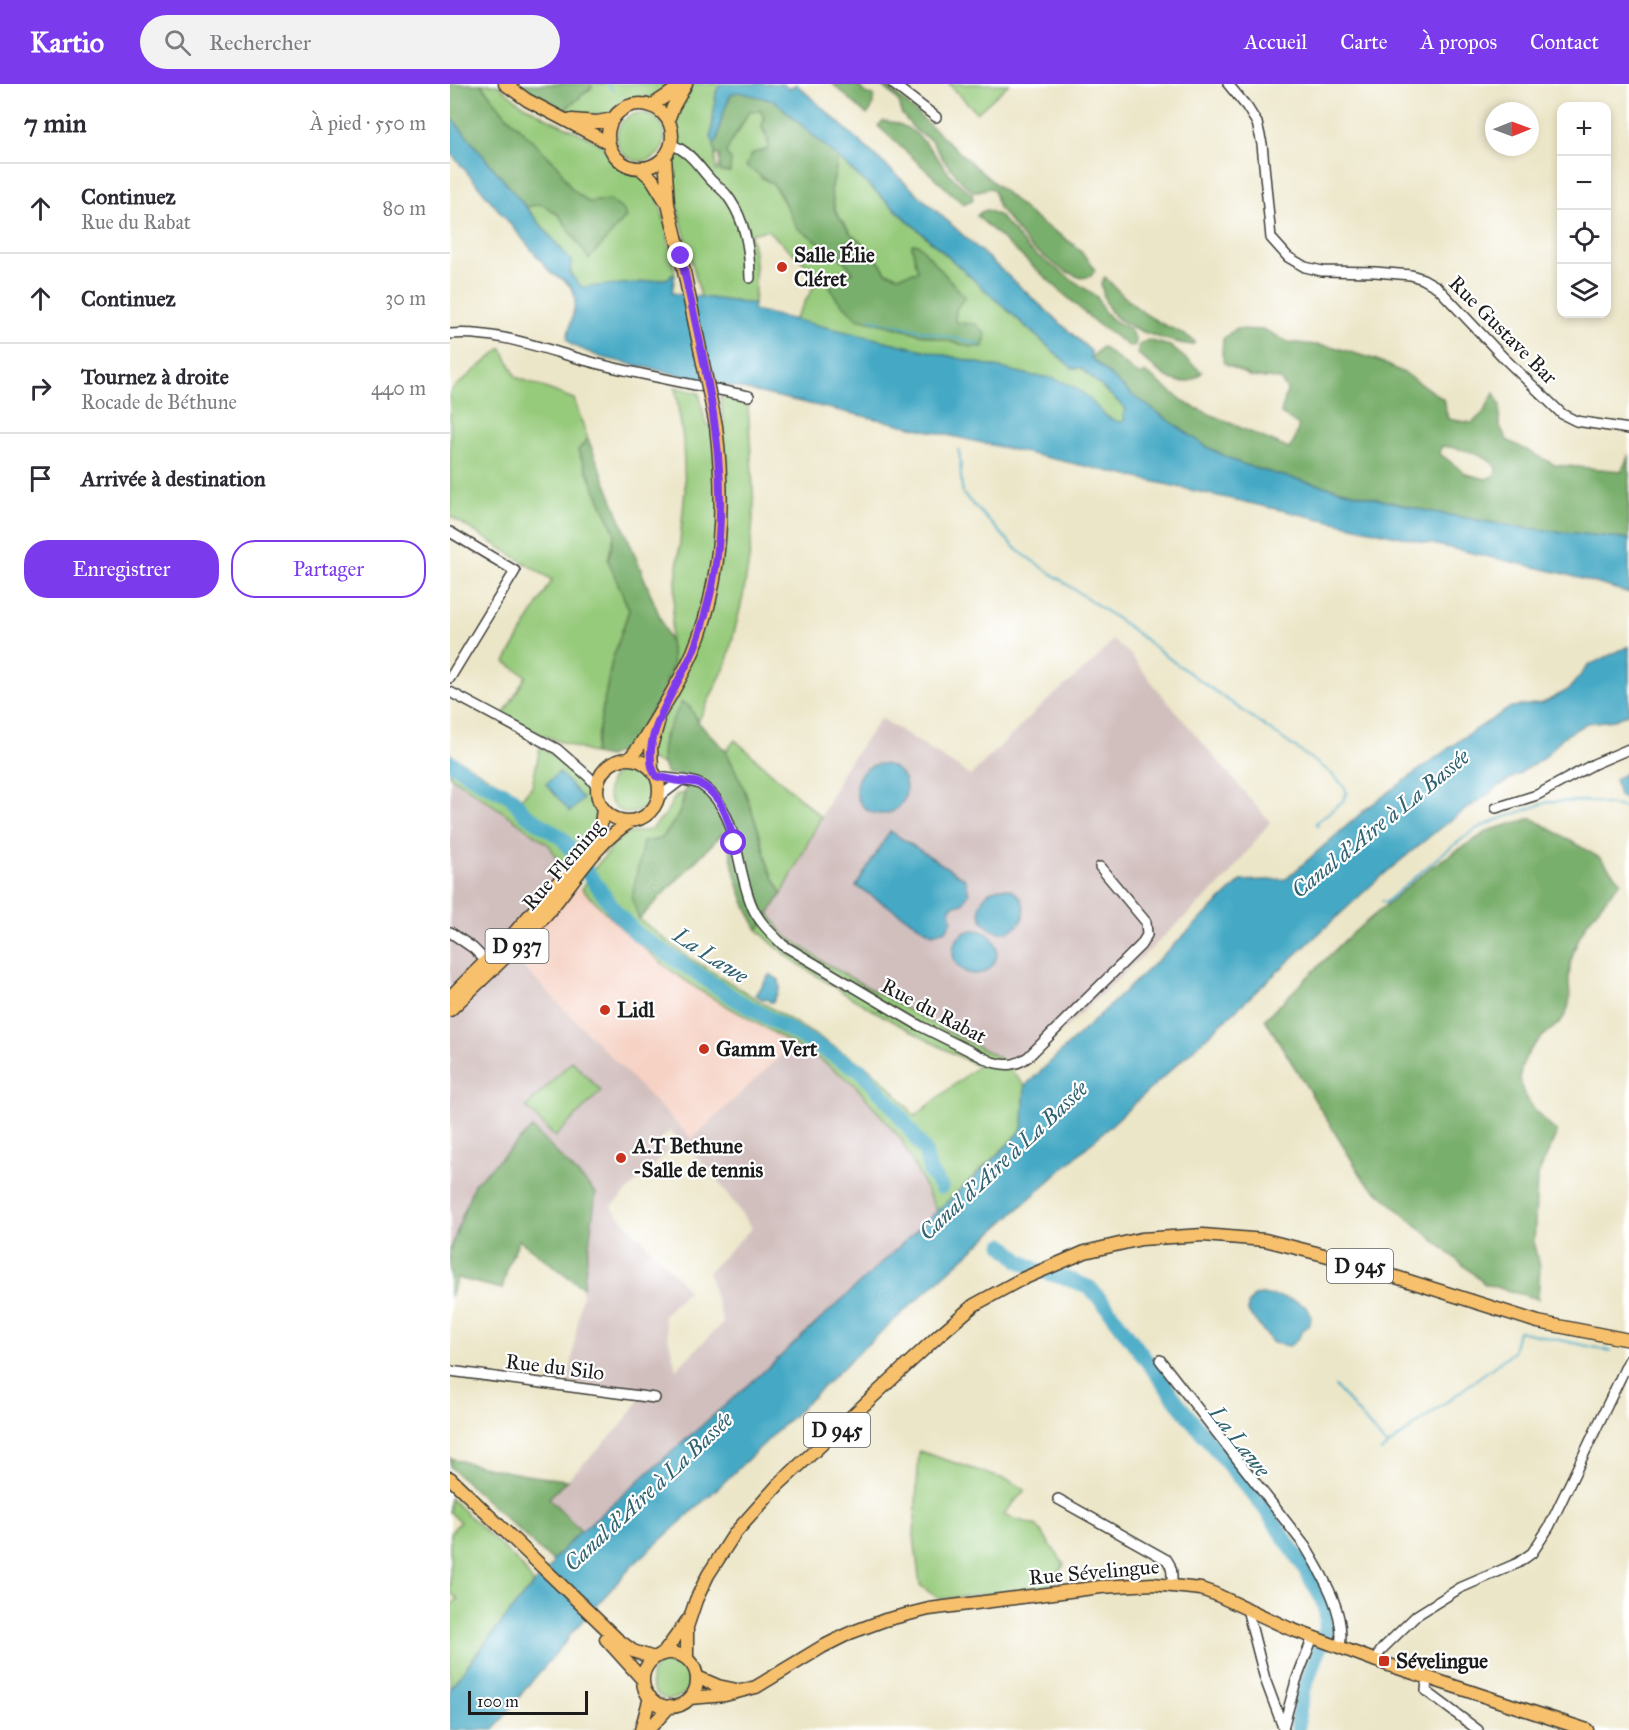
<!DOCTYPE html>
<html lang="fr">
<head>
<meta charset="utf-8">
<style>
  body { margin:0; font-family:"IM FELL Great Primer",serif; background:#f2f2f3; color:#2b2b33 }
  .controls { position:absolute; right:18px; top:18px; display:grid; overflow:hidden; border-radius:12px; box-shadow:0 3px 9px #0003 }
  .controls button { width:54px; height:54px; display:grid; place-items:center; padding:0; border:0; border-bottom:2px solid #e1e1e2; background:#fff; color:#2b2b33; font:30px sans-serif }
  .compass { position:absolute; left:1035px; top:18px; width:54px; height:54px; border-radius:50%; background:#fff; box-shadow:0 3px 9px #0003; rotate:89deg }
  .scale { position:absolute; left:18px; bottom:15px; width:120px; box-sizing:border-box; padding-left:6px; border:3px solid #1c1c1c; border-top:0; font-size:16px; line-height:21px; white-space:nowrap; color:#1c1c1c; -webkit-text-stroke:4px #fff; paint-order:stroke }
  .stop { position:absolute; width:18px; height:18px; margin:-14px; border:4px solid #7c3aed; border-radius:50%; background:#fff }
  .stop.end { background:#7c3aed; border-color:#fff; box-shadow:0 2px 6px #0008 }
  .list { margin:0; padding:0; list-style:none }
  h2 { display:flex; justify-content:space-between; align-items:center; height:78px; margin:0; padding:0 24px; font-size:26px }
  h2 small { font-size:20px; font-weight:400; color:#7c7c81 }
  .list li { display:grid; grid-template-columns:39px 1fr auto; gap:18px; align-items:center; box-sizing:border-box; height:90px; padding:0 24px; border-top:2px solid #e1e1e2 }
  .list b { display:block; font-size:22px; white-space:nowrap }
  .list p { margin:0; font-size:20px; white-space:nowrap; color:#7c7c81 }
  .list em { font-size:20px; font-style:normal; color:#7c7c81 }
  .actions { display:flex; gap:12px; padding:18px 24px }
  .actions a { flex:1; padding:14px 0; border:2px solid #7c3aed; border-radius:24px; text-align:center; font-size:21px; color:#7c3aed }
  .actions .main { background:#7c3aed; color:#fff }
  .icon { flex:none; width:33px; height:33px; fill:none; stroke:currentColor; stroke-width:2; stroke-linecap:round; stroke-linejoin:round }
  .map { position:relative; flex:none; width:1179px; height:1646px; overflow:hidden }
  header { display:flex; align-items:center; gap:36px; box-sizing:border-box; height:84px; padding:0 30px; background:#7c3aed; color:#fff }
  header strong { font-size:28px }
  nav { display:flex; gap:33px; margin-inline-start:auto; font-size:21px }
  .search { width:420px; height:54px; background:#f2f2f3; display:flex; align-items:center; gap:15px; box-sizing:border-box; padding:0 21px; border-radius:33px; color:#7c7c81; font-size:22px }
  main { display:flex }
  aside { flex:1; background:#fff }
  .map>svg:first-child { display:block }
</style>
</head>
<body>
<header>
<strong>Kartio</strong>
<div class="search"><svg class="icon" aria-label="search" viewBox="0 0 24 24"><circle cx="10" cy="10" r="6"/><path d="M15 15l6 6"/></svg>Rechercher</div>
<nav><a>Accueil</a><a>Carte</a><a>À propos</a><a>Contact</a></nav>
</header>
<main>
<aside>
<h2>7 min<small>À pied · 550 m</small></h2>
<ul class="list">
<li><svg class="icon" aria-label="ahead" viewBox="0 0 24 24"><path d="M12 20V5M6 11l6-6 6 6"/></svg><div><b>Continuez</b><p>Rue du Rabat</p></div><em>80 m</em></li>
<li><svg class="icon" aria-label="ahead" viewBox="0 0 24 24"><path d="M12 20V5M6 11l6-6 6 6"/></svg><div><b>Continuez</b></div><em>30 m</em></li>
<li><svg class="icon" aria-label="right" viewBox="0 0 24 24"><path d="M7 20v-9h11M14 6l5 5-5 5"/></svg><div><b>Tournez à droite</b><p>Rocade de Béthune</p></div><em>440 m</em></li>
<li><svg class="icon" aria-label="arrive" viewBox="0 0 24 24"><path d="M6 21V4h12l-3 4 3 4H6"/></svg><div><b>Arrivée à destination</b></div></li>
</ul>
<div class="actions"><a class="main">Enregistrer</a><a>Partager</a></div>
</aside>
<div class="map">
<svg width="1179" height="1646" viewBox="0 0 1179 1646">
  <rect width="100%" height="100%" fill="#fff"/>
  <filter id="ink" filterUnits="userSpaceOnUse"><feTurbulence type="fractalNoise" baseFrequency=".0167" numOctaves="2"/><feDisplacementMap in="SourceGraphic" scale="12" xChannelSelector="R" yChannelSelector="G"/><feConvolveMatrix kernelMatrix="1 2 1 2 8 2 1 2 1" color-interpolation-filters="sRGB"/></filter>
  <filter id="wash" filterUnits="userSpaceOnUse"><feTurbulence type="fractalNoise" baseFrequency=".008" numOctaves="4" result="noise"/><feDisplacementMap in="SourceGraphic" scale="24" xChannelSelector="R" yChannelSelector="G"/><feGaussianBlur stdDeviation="1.35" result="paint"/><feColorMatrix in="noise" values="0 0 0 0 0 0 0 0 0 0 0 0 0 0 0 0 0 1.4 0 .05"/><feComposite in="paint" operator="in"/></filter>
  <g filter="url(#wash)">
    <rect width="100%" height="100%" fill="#ece6c8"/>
    <path fill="#f6d2c4" d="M116,797L132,805L173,846L215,882L249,906L342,961L242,1056L66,876L51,869Z"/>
    <path fill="#d1bfbe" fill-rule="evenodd" d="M663,556L679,569L711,610L820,738L776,795L571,985L564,979L535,967L378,881L333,850L319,829L344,789L394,685L431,634L508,683L520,692L590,623L645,576Z
      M0,692L62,734L100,762L112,786L51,869L66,876L242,1055L342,961L369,975L404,1000L432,1031L451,1055L487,1127L321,1281L131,1447L99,1414L170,1343L195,1308L119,1299L146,1109L24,1100L0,1166ZM220,1047L259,1085L302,1144L258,1188L273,1239L226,1285L213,1231L238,1207L231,1197L161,1123L219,1067L209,1057Z"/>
    <path fill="#97cb7c" stroke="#5a744c" stroke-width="1.5" d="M31,0H47L70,19L99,35L146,57C157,64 160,76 170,84C178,90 188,89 196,95C212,108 221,170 225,191H221L220,194L187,199L136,204C124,202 119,188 121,177L76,123L91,120L109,131L139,175L160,116L138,118L121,104L107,81L56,31Z
      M140,0H270L266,8L261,53L264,59L266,88L281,54L288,49L299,27H311L314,35L312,44C323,62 316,74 310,93L323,100L337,124L369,159L380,165L396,179L403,188L407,234L526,241L508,239L505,236L506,225L462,163L469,187L449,192L436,188L419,164L401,150L385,127L381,107L388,74L622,284H631L676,325L673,332L675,335L672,339C656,336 649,324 637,314C624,301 602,293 584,292L344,236L370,193L317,146L300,150C307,172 306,197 304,220L251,213L222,102L221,83L230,53L226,31C218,26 210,17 202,14C186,9 168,19 158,30H133L114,26L142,3Z
      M499,0H559L527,29Z
      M167 53a24 24 0 1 1 48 0a24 24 0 1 1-48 0Z
      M52,264L66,293L124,315L138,355L128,367L165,449L158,476L179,526L162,577L144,670L92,651L53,631L76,592L55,578L102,496L0,432V307Z
      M225,303L249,309L256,341L274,340L270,312L298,320L304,423L300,469L293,513L276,581L248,638L240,623L214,651L212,680L174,667L180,663L208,616L223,581L220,558L235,407L233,355Z
      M285,656L371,733L332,810L319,785L308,745L294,705L276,667Z
      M90,663C115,676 137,693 144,722C145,727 146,735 144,740C139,755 121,773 112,786L100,762L62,734L0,692V670L72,714L82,702Z
      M158 707a22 22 0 1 1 44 0a22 22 0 1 1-44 0Z
      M235,709L228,734L211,756L193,758L182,814L189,835L238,873L422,986L440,1003L465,1032L528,982C480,958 432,933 386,904C358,886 331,870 308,846L319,829L333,850L378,881L474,935L550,974L575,1002L573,1040L571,1048L487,1127L451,1055L404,1000L369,975L249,906L215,882L173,846L132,805L143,786L174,750L200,746L215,731L226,711Z
      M122,977L151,1007L105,1053L76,1023Z
      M469,1367L560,1397L575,1406L553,1431L587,1442L614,1480L602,1503L489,1515L470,1501L464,1452Z
      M0,1414L71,1481L84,1500L33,1561L0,1604V1522L8,1515L0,1508V1449L10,1438L0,1428Z
      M201 1596a19 19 0 1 1 38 0a19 19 0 1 1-38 0Z"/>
    <path fill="#79af6c" stroke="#4a6644" stroke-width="1.5" fill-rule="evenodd" d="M0,0H31L56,31L107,81L121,104L138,118L160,116L174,127L176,133L139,175L109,131L91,120L76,123L0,32Z
      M69,0H140L142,3L114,26L77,7Z
      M383,0H407L415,9L424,11L422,24L417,31Z
      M429,0H434C475,35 513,74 555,108C566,118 578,129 590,138C615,155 628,159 645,186L641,192L631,194L613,186L579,162L548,123L544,107L540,104L524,108L512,98L493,75L482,57L465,46L451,29C452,15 439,8 429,0Z
      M289,7L325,17L388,74L381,107L385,127L401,150L419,164L436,188L449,192L468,187L462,163V160H468L515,213L506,225L505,236L508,239L526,240L536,251L533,263H521L407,234L386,214L379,200L380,194L403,188L396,179L380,165L347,144L331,112L323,100L296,82L303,69L318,65L319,54L312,44L314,35L311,27H299C292,42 282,53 276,69L281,76L280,88H270L269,71H265L264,59L267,58L272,32L281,10Z
      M433,37C468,38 484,72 504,95C509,100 516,105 522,110L523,116L513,120L428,42Z
      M537,126L550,132L578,165L647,213L653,226L660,234L679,245L686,256L685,261L680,263L646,239L527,132L531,128Z
      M655,193C671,210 687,226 707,237C720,245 733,247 745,258L742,261C721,258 672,245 660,226C654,218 653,208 651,199Z
      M785,245L815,246L838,258L884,263L927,276L956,290L993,315L998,335L1022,339L1033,329L1044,309L1050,321L1049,340L1057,356L1105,381L1172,387L1179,370V455L1066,443L973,426L825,390L789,379L757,363L681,310L641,274L652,263L689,291L696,289L739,321L839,365L844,358L849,341L831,330L837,306L830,295L801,293L774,279L772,269L773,255ZM992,362C1009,365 1036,368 1046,384L1045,391L1036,395L1016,390L989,369Z
      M698,256L720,262L752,288C731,313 706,285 687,269L689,261Z
      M138,355L220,558L223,581L208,616L180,663L158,673L144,670L162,577L179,526L158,476L165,449L128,366Z
      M232,618L240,623L248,638L276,667L294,705L308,745L319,785L332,810L308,846C298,828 290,810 285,790C281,775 281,763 273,749L189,835L182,814L193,758L211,755C231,731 235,722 236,691L217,690C204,665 220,640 232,618Z
      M1082,734L1150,774L1171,798C1146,825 1121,853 1119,892C1118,904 1122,912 1118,924C1113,941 1099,945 1088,957C1053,994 1075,1020 1107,1048L1087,1094L1084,1162L1090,1183L1088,1215L1035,1200L914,1096L815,935L897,854L982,782L1040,746Z
      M82,1044L146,1109L133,1204L69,1156L58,1181L52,1205L7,1194L0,1213V1166L24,1100Z
      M0,1374C39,1385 76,1392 117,1396L99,1414L131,1447L102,1477L0,1383Z"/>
    <path fill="#45a9c5" stroke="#306270" stroke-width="1.5" d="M270,0H333L339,5L346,0L641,267V274L681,310L757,363L789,379L825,390L973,426L1066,443L1179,455V509L1115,490L150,273L122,261L117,255C123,225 137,204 102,190L0,68V32L121,177L120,190L132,203L187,199L220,194L221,191H225L222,209L304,220L303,226L584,292C604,293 618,298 634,310C647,321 654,336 672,338L675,335L673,332L676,325L631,284H622L325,17L289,8L281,10L272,32L267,58L264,59L261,53L266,8Z
      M1179,562V629L1165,636L1137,639L1113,653L1094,674L1051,701L990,744L927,796L659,1043L408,1269L269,1403L183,1481L118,1553V1555L76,1604L44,1646H0V1604L73,1512L103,1480L102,1477L128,1450L321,1281L533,1085L570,1048L573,1040L575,1002L791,797L836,795L917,724L1014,653L1061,623L1093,619L1118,606L1139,581Z
      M406 705a25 25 0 1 1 50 0a25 25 0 1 1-50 0Z
      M1179,687V718L1169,712L1165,695Z
      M109,688L133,715L120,728L96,700Z
      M440,747L515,795L519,809L513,819L502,822L500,825L502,837L496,846L482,850L406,802Z
      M530 826a22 22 0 1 1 44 0a22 22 0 1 1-44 0Z
      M503 868a22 22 0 1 1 44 0a22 22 0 1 1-44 0Z
      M320,890L329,896L330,904L323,918H320L317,915H312L306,911Z
      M812,1211C825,1211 871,1217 859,1241C857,1243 854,1245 852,1248C848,1255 846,1258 839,1262L823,1259L798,1228V1221L804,1212Z"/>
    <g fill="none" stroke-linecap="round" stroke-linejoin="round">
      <path stroke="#45a9c5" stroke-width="2" d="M157,0L163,6
        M420,235L530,260L529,263
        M508,365C513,380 509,394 513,410L567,466L676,541L728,581L877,686L891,699L897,708L893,717L866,739L868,742
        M932,817L935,819L992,770L1026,745L1047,736L1098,718L1138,717L1179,724
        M885,1302L937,1362
        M931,1367L1063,1268L1068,1247L1161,1267"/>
      <path stroke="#45a9c5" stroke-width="15" d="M0,678L29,697L60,712L74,729L113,755L167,829L187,850L287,916L411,987L445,1025L475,1067L480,1088L491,1103
        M553,1161L570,1177L587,1186L621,1196L640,1204L656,1222L734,1327L815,1425L852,1480L872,1515L876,1530V1546L853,1608L848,1633V1646"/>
    </g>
  </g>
  <g filter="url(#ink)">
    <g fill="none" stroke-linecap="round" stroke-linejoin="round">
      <g stroke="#3b3a36" stroke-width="12">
        <path id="minor" d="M443,0L486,33
          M778,0L797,23L807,39L812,60L821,154L838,173L855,183L872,187L925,188L961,191L973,195L987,203L1053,273L1112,330L1126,337L1179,345
          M221,60C241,69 246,79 259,94C264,100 271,104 276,110C295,134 300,165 300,194
          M0,250C49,246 98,267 145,279C195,292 247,301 299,312
          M0,448L65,487L0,594
          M0,608L107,665L139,693L147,703
          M206,692C219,696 242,695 251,701C289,725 285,783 302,822C308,837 322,850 333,861L470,942L542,978C557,982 565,982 578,973L691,861L697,851L696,838L650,783
          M209,713L230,697
          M1046,724L1087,711L1144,680L1179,665
          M0,848L23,864L37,878
          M710,1276L855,1462C872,1491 896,1528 890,1563
          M0,1287L205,1314
          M608,1415L717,1476C723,1484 722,1491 722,1501
          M797,1525L815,1595L834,1646
          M924,1576L933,1564L967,1531L1010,1504L1068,1479L1082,1469L1099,1443L1179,1276
          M977,1594L976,1607L1028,1646
          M833,1644L846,1597L863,1553"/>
      </g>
      <g stroke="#3b3a36" stroke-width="15">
        <path id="major" d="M55,0L77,16L159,59
          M158 52a32 32 0 1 1 64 0a32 32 0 1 1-64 0Z
          M201,22L234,0
          M122,36L147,38L163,35
          M218,36L223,23L236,0
          M215,72L218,120L231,173
          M190,84L202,95L215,116
          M147 706a31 31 0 1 1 62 0a31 31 0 1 1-62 0Z
          M179,675L188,664C207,633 228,602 243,568C273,497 275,418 266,342
          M202,685L201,663L208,639
          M0,913L65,848L119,786L142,756L151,740L153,725
          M0,926C32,895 65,866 94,833C122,801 144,760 180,738
          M0,1394L167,1555L183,1567L204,1574
          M156,1555L193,1596
          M193 1596a27 27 0 1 1 54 0a27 27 0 1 1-54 0Z
          M213,1570L237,1537
          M237,1575V1543L246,1516L258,1491L285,1449L328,1401L488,1252L524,1221L570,1196L635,1168L691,1155L753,1151L815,1156L886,1174L1088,1238L1179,1256
          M247,1593L268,1602L287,1606
          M240,1614L275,1611L306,1603L372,1563L400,1549L435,1536L479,1525L651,1503L703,1500L751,1505L765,1510L838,1544L924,1576L1137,1646
          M191,1646L200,1613
          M198,1646L220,1622"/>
      </g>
      <use href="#minor" stroke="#fff" stroke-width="9"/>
      <use href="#major" stroke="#f7c06c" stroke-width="12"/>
      <g stroke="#3b3a36" stroke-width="15" stroke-linecap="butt">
        <path id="major-bridge" d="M231,173L266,342"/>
      </g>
      <use href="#major-bridge" stroke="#f7c06c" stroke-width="12"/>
    </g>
  </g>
  <g fill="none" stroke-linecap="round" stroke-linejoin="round" filter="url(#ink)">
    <path stroke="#7c3aed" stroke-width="8" d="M231,172C256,289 290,408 256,527C252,542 248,556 242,570C228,601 186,659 206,692C214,694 222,696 230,697C236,698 242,697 248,699C272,710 279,736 284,759"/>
  </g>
  <g fill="#c8321e" stroke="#fff" stroke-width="2">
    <circle cx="332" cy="183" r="6"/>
    <circle cx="155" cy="926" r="6"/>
    <circle cx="254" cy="965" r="6"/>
    <circle cx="171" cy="1074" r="6"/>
    <rect x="928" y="1571" width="12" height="12" rx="3"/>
  </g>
  <g text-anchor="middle" stroke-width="4.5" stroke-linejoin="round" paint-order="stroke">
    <g fill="#fff" stroke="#606060" stroke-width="1.5">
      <rect x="35.5" y="845" width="63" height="34" rx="4.5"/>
      <rect x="877" y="1165" width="66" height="34" rx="4.5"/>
      <rect x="354" y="1329" width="66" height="34" rx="4.5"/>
    </g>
    <g font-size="20" font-weight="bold" fill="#1c1c1c">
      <text x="67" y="869">D 937</text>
      <text x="910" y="1189">D 945</text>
      <text x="387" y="1353">D 945</text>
    </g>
    <g font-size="21" font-weight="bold" fill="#1c1c1c" stroke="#fff" text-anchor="start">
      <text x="344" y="178">Salle Élie<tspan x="344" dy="24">Cléret</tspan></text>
      <text x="167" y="933">Lidl</text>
      <text x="266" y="972">Gamm Vert</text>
      <text x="183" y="1069">A.T Bethune<tspan x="183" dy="24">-Salle de tennis</tspan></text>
      <text x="946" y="1584">Sévelingue</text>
    </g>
    <g font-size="21" fill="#1c1c1c" stroke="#fff">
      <text transform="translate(1053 246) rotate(45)" y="7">Rue Gustave Bar</text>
      <text transform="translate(113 781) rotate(-49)" y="7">Rue Fleming</text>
      <text transform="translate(484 927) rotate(28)" y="7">Rue du Rabat</text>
      <text transform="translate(105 1283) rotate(7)" y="7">Rue du Silo</text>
      <text transform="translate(644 1488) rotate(-5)" y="7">Rue Sévelingue</text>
    </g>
    <g font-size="22" font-style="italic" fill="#306270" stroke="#fff">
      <text transform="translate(930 739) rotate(-39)" y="8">Canal d'Aire à La Bassée</text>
      <text transform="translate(261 871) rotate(33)" y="8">La Lawe</text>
      <text transform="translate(553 1076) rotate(-43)" y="8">Canal d'Aire à La Bassée</text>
      <text transform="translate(790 1357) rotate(52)" y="8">La Lawe</text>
      <text transform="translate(198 1407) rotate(-43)" y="8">Canal d'Aire à La Bassée</text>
    </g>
  </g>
</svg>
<div class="controls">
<button>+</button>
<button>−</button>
<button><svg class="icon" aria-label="locate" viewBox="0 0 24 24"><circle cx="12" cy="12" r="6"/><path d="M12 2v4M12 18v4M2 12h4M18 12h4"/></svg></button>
<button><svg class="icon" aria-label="layers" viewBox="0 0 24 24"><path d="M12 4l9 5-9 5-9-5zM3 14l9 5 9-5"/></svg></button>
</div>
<svg class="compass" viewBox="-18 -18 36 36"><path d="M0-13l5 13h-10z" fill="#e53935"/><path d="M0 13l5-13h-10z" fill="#7c7c81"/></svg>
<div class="scale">100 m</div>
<div class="stop" style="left:284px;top:759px"></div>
<div class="stop end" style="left:231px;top:172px"></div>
</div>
</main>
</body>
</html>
